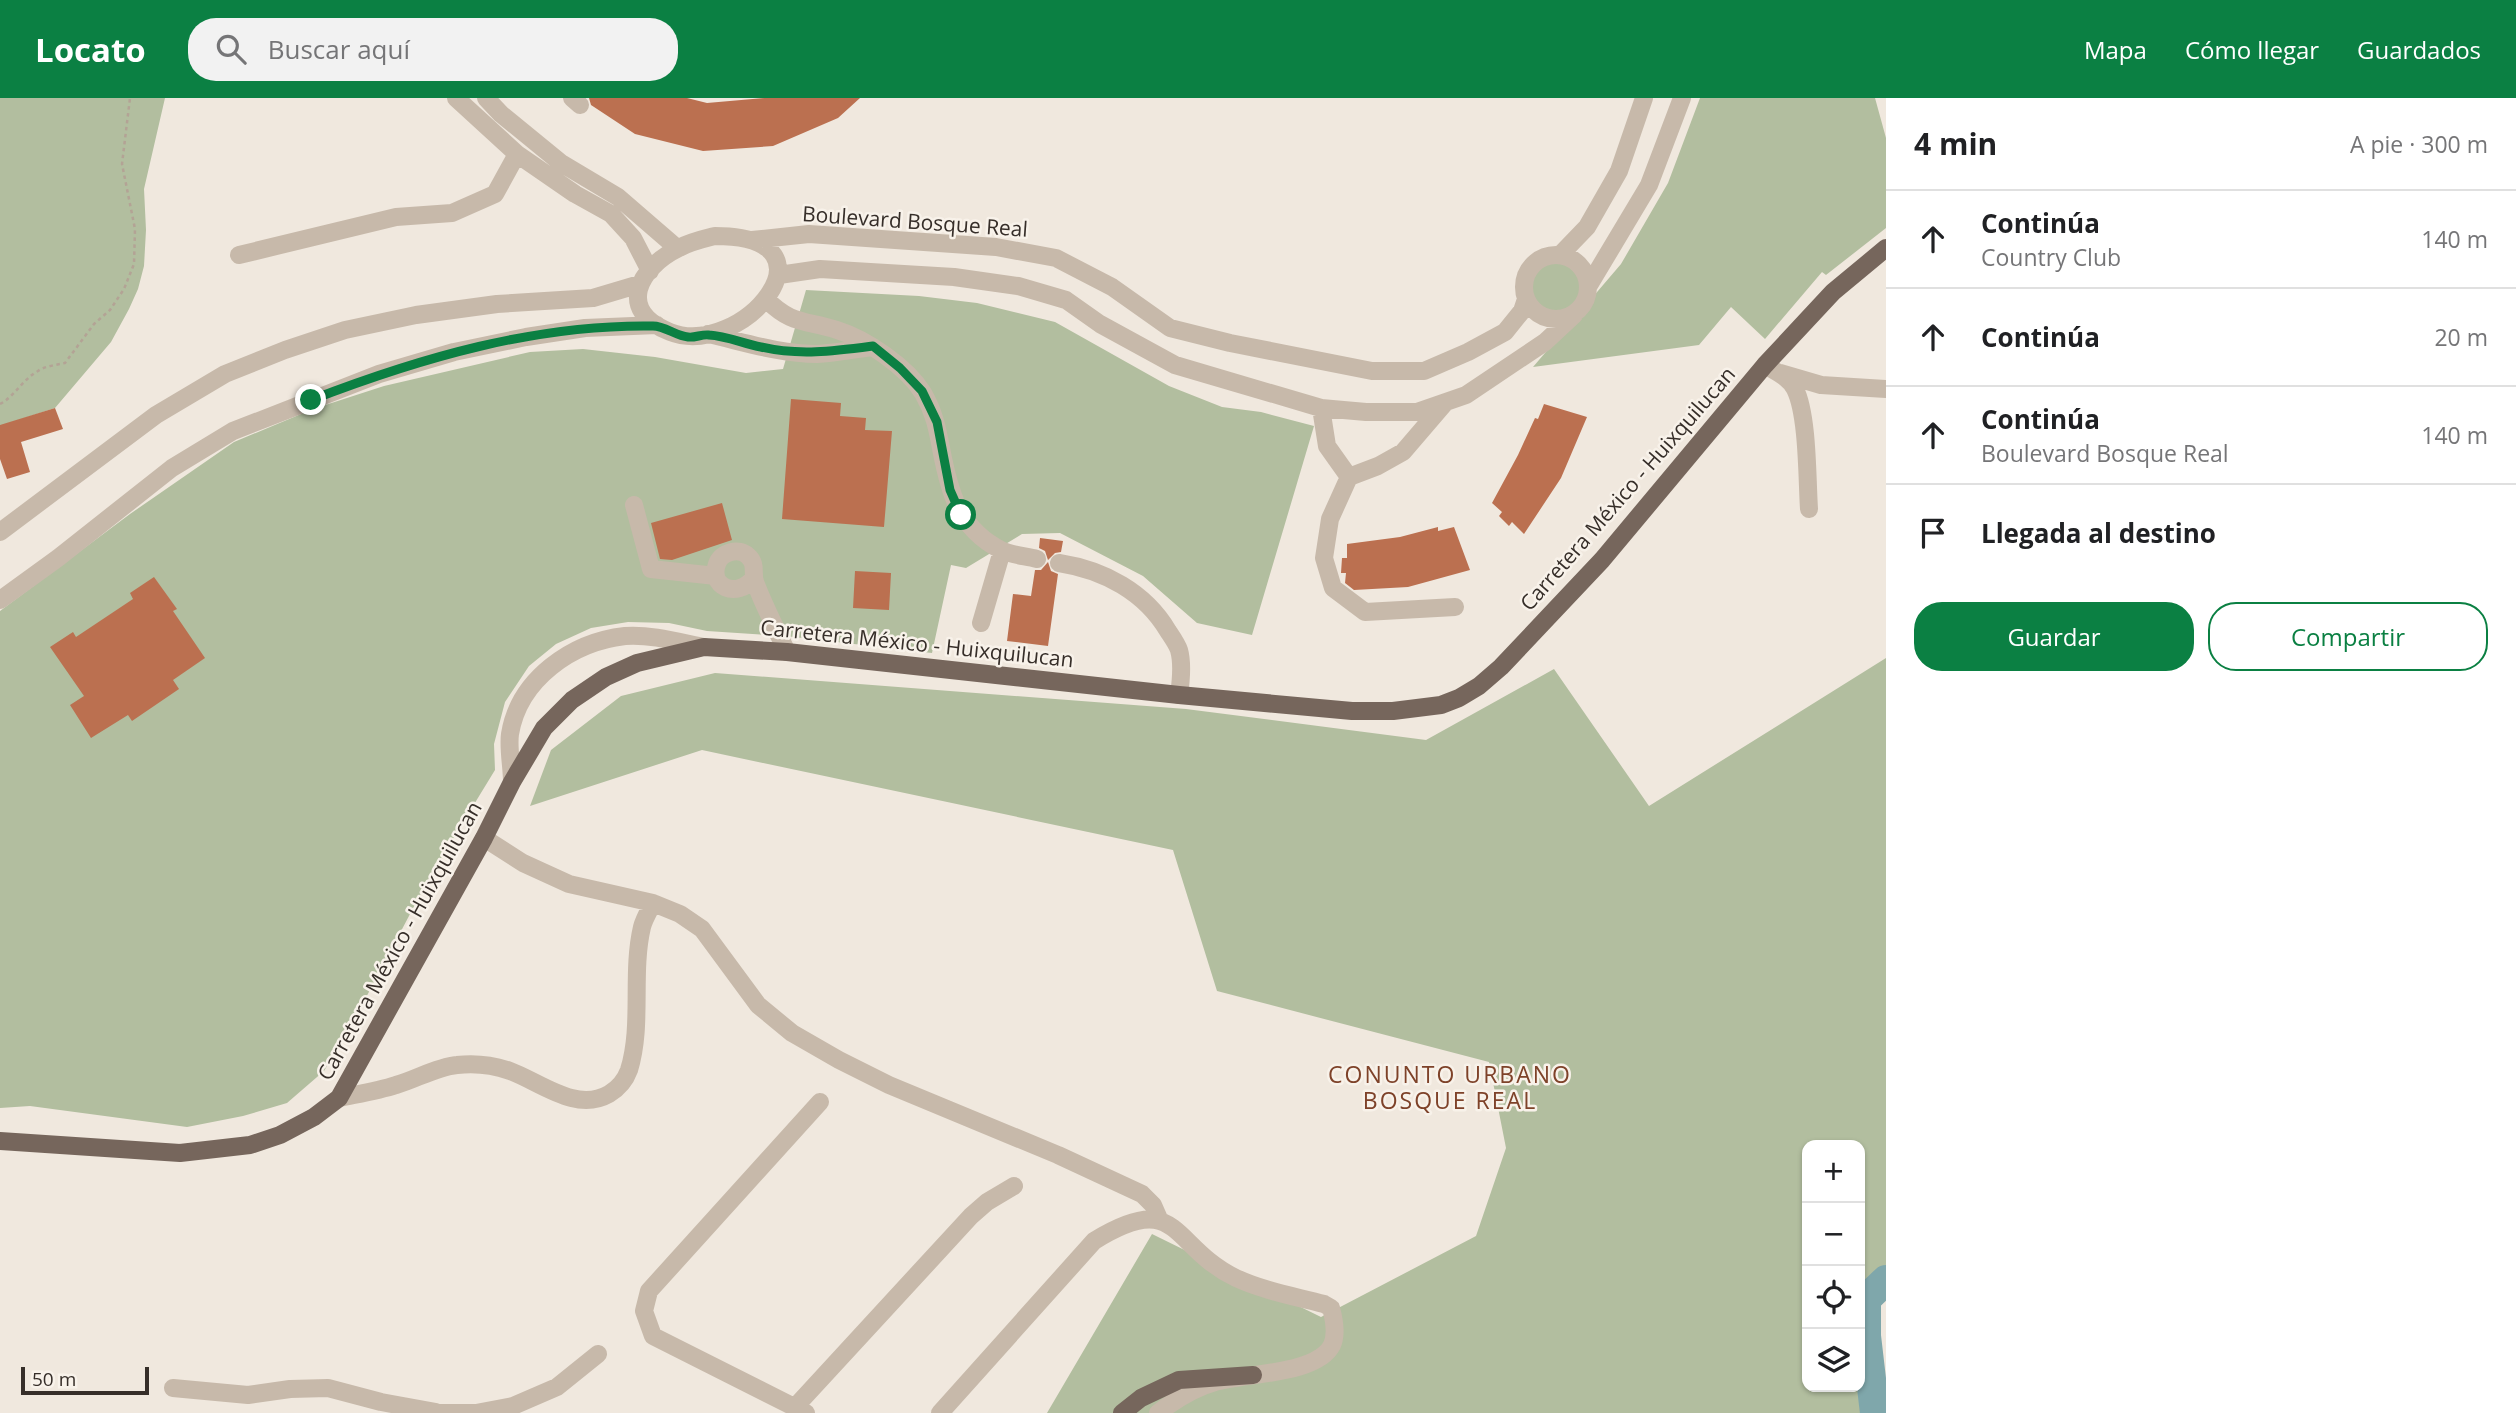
<!DOCTYPE html>
<html lang="es">
<head>
<meta charset="utf-8">
<style>
  body { margin:0; font-family:"Open Sans",sans-serif; background:#f2f2f2; color:#202124 }
  .controls { position:absolute; right:21px; bottom:21px; display:grid; overflow:hidden; border-radius:14px; box-shadow:0 2px 5px #0004 }
  .controls button { width:63px; height:63px; display:grid; place-items:center; padding:0; border:0; border-bottom:2px solid #e0e0e0; background:#fff; color:#202124; font:35px sans-serif }
  .scale { position:absolute; left:21px; bottom:18px; width:128px; box-sizing:border-box; padding-left:7px; border:4px solid #362e29; border-top:0; font-size:19px; line-height:24px; white-space:nowrap; color:#362e29; -webkit-text-stroke:5px #f8f2ea; paint-order:stroke }
  .stop { position:absolute; width:21px; height:21px; margin:-16px; border:5px solid #0b8043; border-radius:50%; background:#fff }
  .stop.end { background:#0b8043; border-color:#fff; box-shadow:0 2px 7px #0008 }
  .list { margin:0; padding:0; list-style:none }
  h2 { display:flex; justify-content:space-between; align-items:center; height:91px; margin:0; padding:0 28px; font-size:30px }
  h2 small { font-size:23px; font-weight:400; color:#757577 }
  .list li { display:grid; grid-template-columns:46px 1fr auto; gap:21px; align-items:center; box-sizing:border-box; height:98px; padding:0 28px; border-top:2px solid #e0e0e0 }
  .list b { display:block; font-size:26px; white-space:nowrap }
  .list p { margin:0; font-size:23px; white-space:nowrap; color:#757577 }
  .list em { font-size:23px; font-style:normal; color:#757577 }
  .actions { display:flex; gap:14px; padding:21px 28px }
  .actions a { flex:1; padding:16px 0; border:2px solid #0b8043; border-radius:28px; text-align:center; font-size:24px; color:#0b8043 }
  .actions .main { background:#0b8043; color:#fff }
  .icon { flex:none; width:38px; height:38px; fill:none; stroke:currentColor; stroke-width:2; stroke-linecap:round; stroke-linejoin:round }
  .map { position:relative; flex:none; width:1886px; height:1315px; overflow:hidden }
  header { display:flex; align-items:center; gap:42px; box-sizing:border-box; height:98px; padding:0 35px; background:#0b8043; color:#fff }
  header strong { font-size:33px }
  nav { display:flex; gap:38px; margin-inline-start:auto; font-size:24px }
  .search { width:490px; height:63px; background:#f2f2f2; display:flex; align-items:center; gap:18px; box-sizing:border-box; padding:0 24px; border-radius:28px; color:#757577; font-size:26px }
  main { display:flex }
  aside { flex:1; background:#fff }
  .map>svg:first-child { display:block }
</style>
</head>
<body>
<header>
<strong>Locato</strong>
<div class="search"><svg class="icon" aria-label="search" viewBox="0 0 24 24"><circle cx="10" cy="10" r="6"/><path d="M15 15l6 6"/></svg>Buscar aquí</div>
<nav><a>Mapa</a><a>Cómo llegar</a><a>Guardados</a></nav>
</header>
<main>
<div class="map">
<svg width="1886" height="1315" viewBox="0 0 1886 1315">
  <rect width="100%" height="100%" fill="#f0e8de"/>
  <path fill="#b2be9f" d="M0,0H165L144,91L146,132L144,168L138,191L129,211L111,244L55,310L0,328Z
    M1700,0H1875L1886,40V130L1826,177L1822,174L1765,241L1731,209L1699,247L1533,269L1621,166L1668,85Z
    M1532 189a24 24 0 1 1 48 0a24 24 0 1 1-48 0Z
    M806,192L919,198L977,205L1055,224L1169,288L1222,309L1261,314L1314,328L1252,537L1197,525L1143,478L1060,435L1022,436L966,470L951,467L932,555L785,538L707,533L669,525L628,524L591,530L556,546L529,568L505,604L494,646L495,672L429,780L351,928L324,973L287,1005L243,1018L187,1029L30,1008L0,1010V513L130,416L234,344L313,311L384,288L530,254L583,251L655,259L746,275L783,271Z
    M1886,560V1168L1860,1194V1047H1807V1289H1860V1269L1865,1315H1047L1152,1136L1321,1219L1476,1138L1506,1050L1489,964L1217,893L1173,752L702,652L530,708L551,652L621,598L715,575L1186,611L1426,642L1554,571L1649,708Z"/>
  <g fill="none" stroke-linecap="round" stroke-linejoin="round">
    <path stroke="#7fa7ab" stroke-width="30" d="M1875,1315L1866,1238V1201L1886,1182"/>
  </g>
  <path fill="#bb7050" d="M589,0H687L707,5L764,0H860L838,20L773,48L703,53L635,36L591,7Z
    M791,301L841,305L840,318L866,320L865,332L892,333L884,429L782,421Z
    M1544,306L1587,319L1561,380L1524,436L1512,424L1509,428L1499,418L1502,414L1492,405L1518,357L1535,320L1538,321Z
    M55,310L63,331L21,344L30,374L7,381L0,361V327Z
    M722,405L732,442L672,462L660,461L651,425Z
    M1438,429V433L1454,429L1470,472L1408,489L1354,492L1345,485L1346,475H1341L1342,460H1347V446L1400,439Z
    M1040,440L1063,443L1061,454L1055,455L1048,462L1045,453L1039,450Z
    M1048,464L1051,473L1058,476L1048,548L1007,543L1013,496L1031,498L1035,472H1041Z
    M855,473L891,475L889,512L853,510Z
    M154,479L177,511L173,513L205,560L173,582L179,591L132,623L128,617L91,640L70,607L84,598L50,549L73,534L76,539L133,501L130,495Z"/>
  <g fill="none" stroke-linecap="round" stroke-linejoin="round">
    <path stroke="#b3a395" stroke-width="2.5" stroke-dasharray="3.5 3.5" stroke-linecap="butt" d="M0,306C15,298 22,282 38,273C45,268 56,267 65,265L94,226L110,212L124,191L134,166L135,131L122,66L130,0"/>
    <path stroke="#c7b9aa" stroke-width="18" d="M456,0L517,56L575,96L611,116L633,140L650,173
      M486,0L501,16L561,65L618,99L677,150
      M572,0L580,7
      M715,138C847,138 741,262 670,234C616,213 638,170 679,150C690,144 703,141 715,138Z
      M752,142L809,136L996,149L1056,160L1112,189L1170,230L1230,245L1372,273H1424L1468,254L1505,234L1522,213L1526,201
      M1561,156L1587,129L1619,73L1644,0
      M1524 189a32 32 0 1 1 64 0a32 32 0 1 1-64 0Z
      M239,157L396,119L452,115L495,96L517,56
      M779,177L820,171L954,179L1018,188L1066,202L1100,226L1175,267L1321,310L1366,314H1417L1466,297L1545,244L1574,217
      M1588,189L1649,87L1682,0
      M766,201C791,227 806,222 837,232C866,241 907,269 923,295C934,314 937,329 941,350C949,393 958,430 1001,452C1011,457 1025,458 1037,461
      M708,236C744,244 780,256 817,256C836,255 854,251 873,249
      M1765,267C1776,274 1789,279 1795,291C1808,317 1807,381 1809,411
      M1780,275L1821,287L1886,291
      M1445,305L1403,354L1378,368L1349,379L1330,421L1324,460L1333,490L1365,514L1455,509
      M1321,310L1327,348L1349,379
      M634,407L651,471L716,478
      M0,434L156,317L225,276L285,252L345,232L416,217L497,206L593,200L640,186
      M1059,465C1104,472 1145,494 1168,533C1172,539 1177,546 1179,552C1183,566 1181,583 1179,597
      M754,480C736,502 709,488 717,466C721,454 739,449 748,458C757,466 752,475 755,484C764,508 776,531 787,554
      M0,502L58,460L172,370L233,333L379,276L454,254L526,239L585,230L657,227
      M981,525L1002,453
      M512,684C512,669 508,650 510,636C519,581 572,544 625,538C650,536 679,544 704,549
      M484,740L523,765L569,786L653,805L680,816L702,831L758,907L792,935L839,962L889,987L1058,1057L1142,1096L1153,1107L1160,1123
      M339,1000C358,996 378,993 396,987C417,981 436,969 457,967C474,965 493,967 510,973C540,984 576,1015 609,996C619,990 625,983 629,972C643,927 631,876 642,829C644,821 649,813 653,805
      M173,1290L248,1297L290,1291L328,1290L381,1304L436,1314
      M796,1308L971,1118L987,1104L1014,1088
      M436,1315H476L513,1308L557,1289L598,1256
      M806,1315L653,1238L644,1213L649,1193L820,1004
      M940,1315L1094,1143C1180,1090 1170,1148 1236,1180C1264,1193 1294,1198 1324,1206L1331,1210C1334,1221 1337,1236 1332,1247C1317,1277 1244,1275 1215,1284C1193,1290 1176,1301 1158,1315"/>
    <path stroke="#76665c" stroke-width="18" d="M0,1043L180,1055L250,1047L280,1037L314,1019L339,1000L484,740L512,684L544,630L572,602L606,579L637,565L704,549L787,554L1179,597L1352,613H1393L1441,607L1459,600L1479,588L1501,569L1602,462L1765,267L1833,194L1886,150
      M1122,1315L1141,1300L1179,1282L1253,1277"/>
  </g>
  <g fill="none" stroke-linecap="round" stroke-linejoin="round">
    <path stroke="#0b8043" stroke-width="9" d="M311,302C420,260 536,226 653,228C665,228 676,238 688,239C695,240 702,236 709,237C727,238 744,246 761,249C799,258 835,253 873,248L900,270L922,293L937,324L950,392L961,417"/>
  </g>
  <g text-anchor="middle" stroke-width="5" stroke-linejoin="round" paint-order="stroke">
    <g font-size="21" fill="#362e29" stroke="#f8f2ea">
      <text transform="translate(915 124) rotate(4)" y="7">Boulevard Bosque Real</text>
      <text transform="translate(1628 391) rotate(-49)" y="7">Carretera México - Huixquilucan</text>
      <text transform="translate(917 546) rotate(6)" y="7">Carretera México - Huixquilucan</text>
      <text transform="translate(400 843) rotate(-61)" y="7">Carretera México - Huixquilucan</text>
    </g>
    <g font-size="23" letter-spacing="2" fill="#7e4229" stroke="#f8f2ea">
      <text x="1450" y="985">CONUNTO URBANO<tspan x="1450" dy="26">BOSQUE REAL</tspan></text>
    </g>
  </g>
</svg>
<div class="controls">
<button>+</button>
<button>−</button>
<button><svg class="icon" aria-label="locate" viewBox="0 0 24 24"><circle cx="12" cy="12" r="6"/><path d="M12 2v4M12 18v4M2 12h4M18 12h4"/></svg></button>
<button><svg class="icon" aria-label="layers" viewBox="0 0 24 24"><path d="M12 4l9 5-9 5-9-5zM3 14l9 5 9-5"/></svg></button>
</div>
<div class="scale">50 m</div>
<div class="stop" style="left:961px;top:417px"></div>
<div class="stop end" style="left:311px;top:302px"></div>
</div>
<aside>
<h2>4 min<small>A pie · 300 m</small></h2>
<ul class="list">
<li><svg class="icon" aria-label="ahead" viewBox="0 0 24 24"><path d="M12 20V5M6 11l6-6 6 6"/></svg><div><b>Continúa</b><p>Country Club</p></div><em>140 m</em></li>
<li><svg class="icon" aria-label="ahead" viewBox="0 0 24 24"><path d="M12 20V5M6 11l6-6 6 6"/></svg><div><b>Continúa</b></div><em>20 m</em></li>
<li><svg class="icon" aria-label="ahead" viewBox="0 0 24 24"><path d="M12 20V5M6 11l6-6 6 6"/></svg><div><b>Continúa</b><p>Boulevard Bosque Real</p></div><em>140 m</em></li>
<li><svg class="icon" aria-label="arrive" viewBox="0 0 24 24"><path d="M6 21V4h12l-3 4 3 4H6"/></svg><div><b>Llegada al destino</b></div></li>
</ul>
<div class="actions"><a class="main">Guardar</a><a>Compartir</a></div>
</aside>
</main>
</body>
</html>
